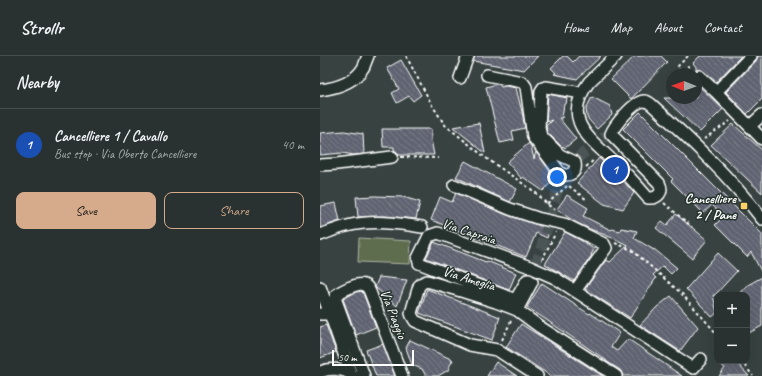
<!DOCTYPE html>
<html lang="en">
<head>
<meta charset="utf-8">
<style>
  body { margin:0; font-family:Caveat,sans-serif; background:#313a39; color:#f1f3f6 }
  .controls { position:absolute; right:12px; bottom:12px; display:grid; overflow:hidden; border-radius:8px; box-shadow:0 4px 16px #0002 }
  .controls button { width:36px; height:36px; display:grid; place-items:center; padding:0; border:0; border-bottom:1px solid #454d4d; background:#293231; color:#f1f3f6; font:20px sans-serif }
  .compass { position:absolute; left:346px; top:12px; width:36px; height:36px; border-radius:50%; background:#293231; box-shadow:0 4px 16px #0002; rotate:271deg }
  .scale { position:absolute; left:12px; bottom:10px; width:82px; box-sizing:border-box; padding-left:4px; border:2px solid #fff; border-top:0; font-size:11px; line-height:14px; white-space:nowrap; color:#fff; -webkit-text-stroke:3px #26332d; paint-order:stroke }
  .you { position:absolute; left:237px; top:121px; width:14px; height:14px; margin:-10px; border:3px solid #fff; border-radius:50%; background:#1a73e8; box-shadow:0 0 0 6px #1a73e833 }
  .badge { display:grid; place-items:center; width:26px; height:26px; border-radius:50%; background:#d6ab8b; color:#fff; font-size:13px; font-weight:700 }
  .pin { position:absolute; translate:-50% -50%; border:2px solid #fff; box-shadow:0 1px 4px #0006 }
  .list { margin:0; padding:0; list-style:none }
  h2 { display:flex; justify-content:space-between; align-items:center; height:52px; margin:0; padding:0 16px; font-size:17px }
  h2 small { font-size:13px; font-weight:400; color:#a5aaab }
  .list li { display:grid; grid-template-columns:26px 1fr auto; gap:12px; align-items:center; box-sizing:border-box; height:72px; padding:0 16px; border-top:1px solid #454d4d }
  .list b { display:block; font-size:15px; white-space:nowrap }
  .list p { margin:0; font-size:13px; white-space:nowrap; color:#a5aaab }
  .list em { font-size:13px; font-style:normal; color:#a5aaab }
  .actions { display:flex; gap:8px; padding:12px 16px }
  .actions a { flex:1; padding:9px 0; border:1px solid #d6ab8b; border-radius:8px; text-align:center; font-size:14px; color:#d6ab8b }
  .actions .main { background:#d6ab8b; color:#111 }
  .map { position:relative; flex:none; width:442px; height:320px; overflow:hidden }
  header { display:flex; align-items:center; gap:24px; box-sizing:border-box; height:56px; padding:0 20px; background:#293231; border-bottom:1px solid #454d4d }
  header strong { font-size:19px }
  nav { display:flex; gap:22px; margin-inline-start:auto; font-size:14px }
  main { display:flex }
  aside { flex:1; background:#293231 }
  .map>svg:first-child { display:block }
</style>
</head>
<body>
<header>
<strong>Strollr</strong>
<nav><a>Home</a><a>Map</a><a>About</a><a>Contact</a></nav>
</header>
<main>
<aside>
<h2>Nearby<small></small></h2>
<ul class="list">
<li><span class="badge" style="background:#1a4fb4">1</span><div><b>Cancelliere 1 / Cavallo</b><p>Bus stop · Via Oberto Cancelliere</p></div><em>40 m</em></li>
</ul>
<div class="actions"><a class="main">Save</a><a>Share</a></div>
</aside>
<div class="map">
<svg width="442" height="320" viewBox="0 0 442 320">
  <defs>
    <pattern id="building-back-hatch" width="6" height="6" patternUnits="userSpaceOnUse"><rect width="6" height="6" fill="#606471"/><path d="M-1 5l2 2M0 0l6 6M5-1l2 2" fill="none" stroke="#787b86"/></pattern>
  </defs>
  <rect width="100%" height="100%" fill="#374241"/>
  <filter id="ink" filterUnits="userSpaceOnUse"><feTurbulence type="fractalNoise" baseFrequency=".025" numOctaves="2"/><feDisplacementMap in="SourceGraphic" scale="8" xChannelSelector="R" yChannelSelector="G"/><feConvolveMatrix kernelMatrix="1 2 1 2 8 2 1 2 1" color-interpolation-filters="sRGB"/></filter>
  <g filter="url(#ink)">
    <path fill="#5f6d4f" stroke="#afb6a7" d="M39,182L91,185L90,208L38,206Z"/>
    <path fill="url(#building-back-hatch)" stroke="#fff" d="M155,0H218L204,14L153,5Z
      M243,0H247L253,6L259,0H281L257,23L234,18L236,17L231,12Z
      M315,0H341L347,6L311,43L291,23Z
      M380,0H421L396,26L383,15L380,13L376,14V11L373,7Z
      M438,0H442V43L427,58L406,36L436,5Z
      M81,4L101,39L93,45L89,40L77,47L72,37L79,33L67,12Z
      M376,27L403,53L380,76L344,42H376Z
      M177,28L180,29L181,31L186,30L196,32L202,56L205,72L192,75L194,84L180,87L166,31Z
      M228,38L247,42L246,48H244L242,62H239L256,83L245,92L243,90L242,91L227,76L226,70L232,64L226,66Z
      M272,41L290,50L292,59L277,73L269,64L267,61L266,53Z
      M320,56L442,178V217L431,196L427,201L395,169L404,160L392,149L383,157L351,125L353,123L303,73Z
      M159,67L165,97L133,71Z
      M413,68L442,94V137L391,89Z
      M62,73H111V83L114,99H78L77,96L74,94V91H63Z
      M24,75L43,78L44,98L33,99L23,97L0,99V77Z
      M209,87L211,90L214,103L216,96L235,122L223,135L203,121L202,123L187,106Z
      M279,102L302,124L314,137L303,153L284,148L257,127Z
      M145,105L197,133L190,146L136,121Z
      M136,137L187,159L230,173L227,182L216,177L206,201L111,164L120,141L132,146Z
      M247,139L268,152L263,160L291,174L292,173L300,175L301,172L317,175L314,182L334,194V193L357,212L351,218L343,210L333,219L336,222L310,262L265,233L286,204L290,206L308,189L295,183L270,173L253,165L237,153Z
      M55,140L83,141L100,146L96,163L65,160L38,161L36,141Z
      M16,147L20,165L0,172V150Z
      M356,158L387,184L372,202L336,172L342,165L347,169Z
      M245,176L262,185L274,193L271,199H272L254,225L225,208Z
      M114,186L166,206L167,205L196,217L189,234L106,202Z
      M398,197L417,215L395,239H393L397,257L392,261L366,233Z
      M59,221L87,224L77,250L56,232L55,231Z
      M442,221V270L427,278V239H418L426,230Z
      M222,227L269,258L270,257L300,277L291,291L297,295L308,283L362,320H303L302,317L300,314L286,305V304L207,251Z
      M107,233L180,261L172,284L99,257Z
      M36,236L41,235L43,237L56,271L36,279L23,243Z
      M351,240L378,271L360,295L320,269L337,251Z
      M201,268L278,317L283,320H231L186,291Z
      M6,269L16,296L0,302V271Z
      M90,284L133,304L129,311L130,313L118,320H106L102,313L92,309L86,292Z
      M63,288L75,320H56L46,294Z
      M396,305H415L429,320H399L405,312Z
      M176,306L197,320H167Z"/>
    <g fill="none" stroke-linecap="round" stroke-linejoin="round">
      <path stroke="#4b5554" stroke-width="11" stroke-dasharray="11 5.5" stroke-linecap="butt" d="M211,225L230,163L239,128L260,100L283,82L291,78"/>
      <g stroke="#fff" stroke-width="14">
        <path id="minor" d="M296,0L269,26C241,63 268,81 294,106C306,117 317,129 328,142C338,143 344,136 339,127L291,78C294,70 314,45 324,45C327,45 330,47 332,49C371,84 410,121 442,163
          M431,0L396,36L442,83
          M167,19L202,26L204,28L206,31L213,81L241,118C249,121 257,117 255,107L253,105L240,99L221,80L219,72L221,35L223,32L226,31L262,37
          M379,20L396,36
          M140,22L148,0
          M0,34C16,32 34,27 43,12C45,9 46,4 48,0
          M430,70L442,59
          M0,109L17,108L72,101
          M134,129L190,153L217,162L244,168L284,188L286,192L255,235
          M0,179C9,176 18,172 27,170C52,164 77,167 102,171
          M0,231L10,258
          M197,254L212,226L209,224H207L196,243H193L99,207L98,202L109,180L118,177L210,211L235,222L373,312L381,303
          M0,258H10L31,318
          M0,316C10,312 25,312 33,320
          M44,320L15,242L16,239C21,235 38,226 44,229C47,230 49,233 50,236L82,320
          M217,320L177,294L150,289L95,265L92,260L91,257L99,230L102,227L107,225L141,235L176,246L197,254L220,271L296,320"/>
      </g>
      <path stroke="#fff" stroke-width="2" stroke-dasharray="3 3" stroke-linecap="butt" d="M86,0L112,49L125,69L166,102L215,136L227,148L235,154
        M368,0L357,11L362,16L368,10L372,13
        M384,83L410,65
        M81,101L118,102
        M266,111L275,103
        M249,130L267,144
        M344,147L372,171
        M227,148L248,129
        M295,187L312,194L362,238L397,278
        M222,204L236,176
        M182,284L192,263
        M421,305L433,320"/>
      <use href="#minor" stroke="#26332d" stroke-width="11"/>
    </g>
  </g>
  <rect fill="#ffd166" stroke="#26332d" stroke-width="1.5" x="420" y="146" width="8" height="8" rx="2"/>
  <g text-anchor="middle" stroke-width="3" stroke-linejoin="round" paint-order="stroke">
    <g font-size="14" font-weight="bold" fill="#fff" stroke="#26332d" text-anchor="end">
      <text x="416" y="147">Cancelliere<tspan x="416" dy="16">2 / Pane</tspan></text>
    </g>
    <g font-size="14" fill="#fff" stroke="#26332d">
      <text transform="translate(149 175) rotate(18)" y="5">Via Capraia</text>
      <text transform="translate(149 222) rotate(17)" y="5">Via Ameglia</text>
      <text transform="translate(74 258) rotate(69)" y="5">Via Piaggio</text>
    </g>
  </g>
</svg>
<div class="controls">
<button>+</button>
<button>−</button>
</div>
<svg class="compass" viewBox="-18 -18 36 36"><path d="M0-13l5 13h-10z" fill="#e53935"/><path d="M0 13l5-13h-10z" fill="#a5aaab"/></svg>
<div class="scale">50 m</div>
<div class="you"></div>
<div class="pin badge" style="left:295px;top:114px;background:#1a4fb4">1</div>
</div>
</main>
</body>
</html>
